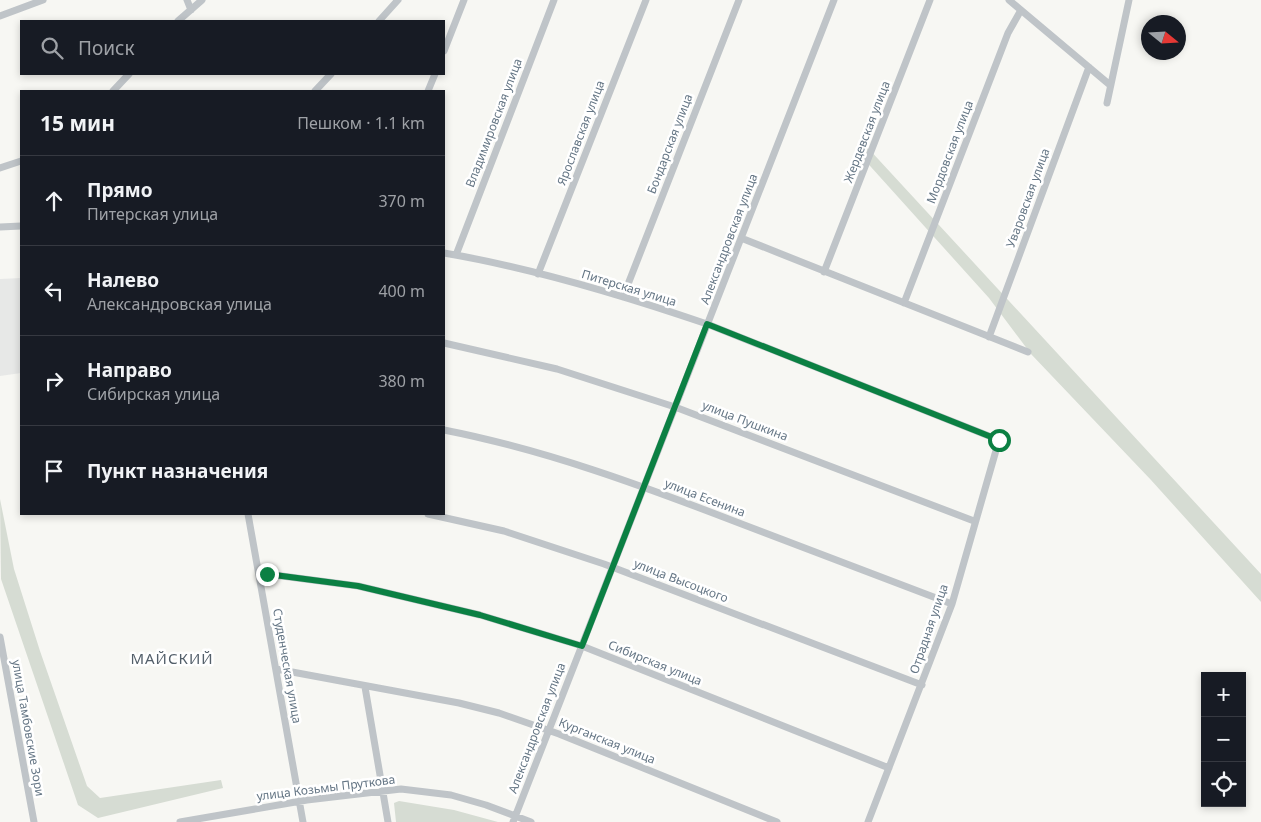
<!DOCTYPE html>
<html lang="ru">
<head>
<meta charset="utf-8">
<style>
  body { margin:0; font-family:"Noto Sans",sans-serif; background:#242831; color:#f1f3f6 }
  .controls { position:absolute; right:15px; bottom:15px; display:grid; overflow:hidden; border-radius:0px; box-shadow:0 2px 8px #0003 }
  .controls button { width:45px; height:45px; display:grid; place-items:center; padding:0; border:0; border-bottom:1px solid #363941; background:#171b24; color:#f1f3f6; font:25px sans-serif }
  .compass { position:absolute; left:1141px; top:15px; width:45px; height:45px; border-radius:50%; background:#171b24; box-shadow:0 2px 8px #0003; rotate:108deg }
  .stop { position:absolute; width:15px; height:15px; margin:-11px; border:4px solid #0b8043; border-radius:50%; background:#fff }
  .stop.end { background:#0b8043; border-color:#fff; box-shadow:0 1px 5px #0008 }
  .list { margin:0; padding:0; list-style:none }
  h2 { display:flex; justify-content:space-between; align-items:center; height:65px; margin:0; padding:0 20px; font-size:21px }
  h2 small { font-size:16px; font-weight:400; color:#9ea1a6 }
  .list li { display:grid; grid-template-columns:32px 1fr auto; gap:15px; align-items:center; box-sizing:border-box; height:90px; padding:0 20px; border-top:1px solid #363941 }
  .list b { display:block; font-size:19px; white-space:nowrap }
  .list p { margin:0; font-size:16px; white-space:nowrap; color:#9ea1a6 }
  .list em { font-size:16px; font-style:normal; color:#9ea1a6 }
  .icon { flex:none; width:28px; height:28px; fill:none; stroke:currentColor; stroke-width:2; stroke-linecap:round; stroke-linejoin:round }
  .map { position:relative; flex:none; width:1261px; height:822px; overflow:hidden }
  .search { position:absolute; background:#171b24; box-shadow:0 2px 8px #0003; left:20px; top:20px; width:425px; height:55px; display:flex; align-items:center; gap:12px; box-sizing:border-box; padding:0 18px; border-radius:0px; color:#9ea1a6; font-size:19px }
  .panel { position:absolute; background:#171b24; box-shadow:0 2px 8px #0003; left:20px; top:90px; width:425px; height:425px; border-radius:0px }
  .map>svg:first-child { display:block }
</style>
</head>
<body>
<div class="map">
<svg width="1261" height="822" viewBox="0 0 1261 822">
  <rect width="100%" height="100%" fill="#f7f7f3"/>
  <path fill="#e7e8e7" d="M21,278V373L0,376V279Z"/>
  <path fill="#d6dcd3" d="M867,147L1261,574V602L1151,480L1031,354L989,298L862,157Z
    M0,499L14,569L40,651L87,786L100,798L221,780L223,788L98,818L78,805L1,579Z
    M399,801L454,810L498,822H396L394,803Z"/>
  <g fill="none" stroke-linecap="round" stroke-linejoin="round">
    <path stroke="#bfc4c8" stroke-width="7" d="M187,0L191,10
      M1009,0L1110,85
      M0,16L43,0
      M178,21L202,0
      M379,21L398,0
      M444,51L464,0
      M113,91L129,74
      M315,91L331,74
      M428,91L435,74
      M1107,103L1129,0
      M0,168L21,161
      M0,227L21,226
      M741,238L1028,352
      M444,253C533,268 622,295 707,324L999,440L952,604L868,822
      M456,255L554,0
      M824,272L930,0
      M538,274L646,0
      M623,297L739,0
      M904,303L1008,33L1021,10
      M989,337L1089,67
      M444,343L557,369L675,407L974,521
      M444,430C546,450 643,486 739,523C810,550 881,577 952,604
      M248,514L303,822
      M428,514L504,531L604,564L922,685
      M259,573L358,586L480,615L582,646L889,768
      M0,637L34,822
      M276,669L459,703L499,713L559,734L777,822
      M365,687L388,822
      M180,822L307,800L401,789L451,795L486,805L531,822
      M513,822L834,0"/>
  </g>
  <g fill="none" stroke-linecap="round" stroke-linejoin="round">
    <path stroke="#0b8043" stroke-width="6" d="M267,574L358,586L480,615L582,646L707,324L999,440"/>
  </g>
  <g text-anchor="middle" stroke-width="5" stroke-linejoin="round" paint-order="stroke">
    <g font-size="12" fill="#657685" stroke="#fff">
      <text transform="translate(494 123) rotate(-69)" y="4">Владимировская улица</text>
      <text transform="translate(867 132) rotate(-69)" y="4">Жердевская улица</text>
      <text transform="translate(581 133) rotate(-69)" y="4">Ярославская улица</text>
      <text transform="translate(670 144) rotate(-69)" y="4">Бондарская улица</text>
      <text transform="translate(950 152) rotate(-69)" y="4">Мордовская улица</text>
      <text transform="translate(1028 198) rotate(-70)" y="4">Уваровская улица</text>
      <text transform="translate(729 239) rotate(-69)" y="4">Александровская улица</text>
      <text transform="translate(629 288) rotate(17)" y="4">Питерская улица</text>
      <text transform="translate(745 421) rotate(21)" y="4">улица Пушкина</text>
      <text transform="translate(705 498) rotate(21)" y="4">улица Есенина</text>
      <text transform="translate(681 581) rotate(21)" y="4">улица Высоцкого</text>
      <text transform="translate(929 629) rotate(-71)" y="4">Отрадная улица</text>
      <text transform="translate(655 663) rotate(22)" y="4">Сибирская улица</text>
      <text transform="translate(287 666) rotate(80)" y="4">Студенческая улица</text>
      <text transform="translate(28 728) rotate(80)" y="4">улица Тамбовские Зори</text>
      <text transform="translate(537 728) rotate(-69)" y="4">Александровская улица</text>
      <text transform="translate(607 741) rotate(22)" y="4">Курганская улица</text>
      <text transform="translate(326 788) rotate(-7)" y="4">улица Козьмы Пруткова</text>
    </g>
    <g font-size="15" letter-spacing="1" fill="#535f6a" stroke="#fff">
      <text x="172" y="664">МАЙСКИЙ</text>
    </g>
  </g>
</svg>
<div class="controls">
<button>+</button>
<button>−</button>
<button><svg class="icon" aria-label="locate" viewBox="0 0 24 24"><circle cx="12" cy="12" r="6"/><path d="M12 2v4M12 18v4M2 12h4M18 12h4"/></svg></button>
</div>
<svg class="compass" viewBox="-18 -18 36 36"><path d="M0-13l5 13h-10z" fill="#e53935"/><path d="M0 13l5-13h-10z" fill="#9ea1a6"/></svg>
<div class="stop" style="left:999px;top:440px"></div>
<div class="stop end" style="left:267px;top:574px"></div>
<div class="search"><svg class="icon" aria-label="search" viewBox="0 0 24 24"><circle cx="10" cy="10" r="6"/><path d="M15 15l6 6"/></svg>Поиск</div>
<section class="panel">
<h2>15 мин<small>Пешком · 1.1 km</small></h2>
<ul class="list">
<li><svg class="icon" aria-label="ahead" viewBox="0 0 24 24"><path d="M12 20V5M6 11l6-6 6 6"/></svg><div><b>Прямо</b><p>Питерская улица</p></div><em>370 m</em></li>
<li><svg class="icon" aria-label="left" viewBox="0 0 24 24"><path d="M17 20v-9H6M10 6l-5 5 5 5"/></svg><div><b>Налево</b><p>Александровская улица</p></div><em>400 m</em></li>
<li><svg class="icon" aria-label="right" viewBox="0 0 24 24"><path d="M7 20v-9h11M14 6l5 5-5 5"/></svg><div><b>Направо</b><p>Сибирская улица</p></div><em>380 m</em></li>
<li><svg class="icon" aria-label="arrive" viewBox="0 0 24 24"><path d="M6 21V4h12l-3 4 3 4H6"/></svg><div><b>Пункт назначения</b></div></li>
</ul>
</section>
</div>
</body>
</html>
